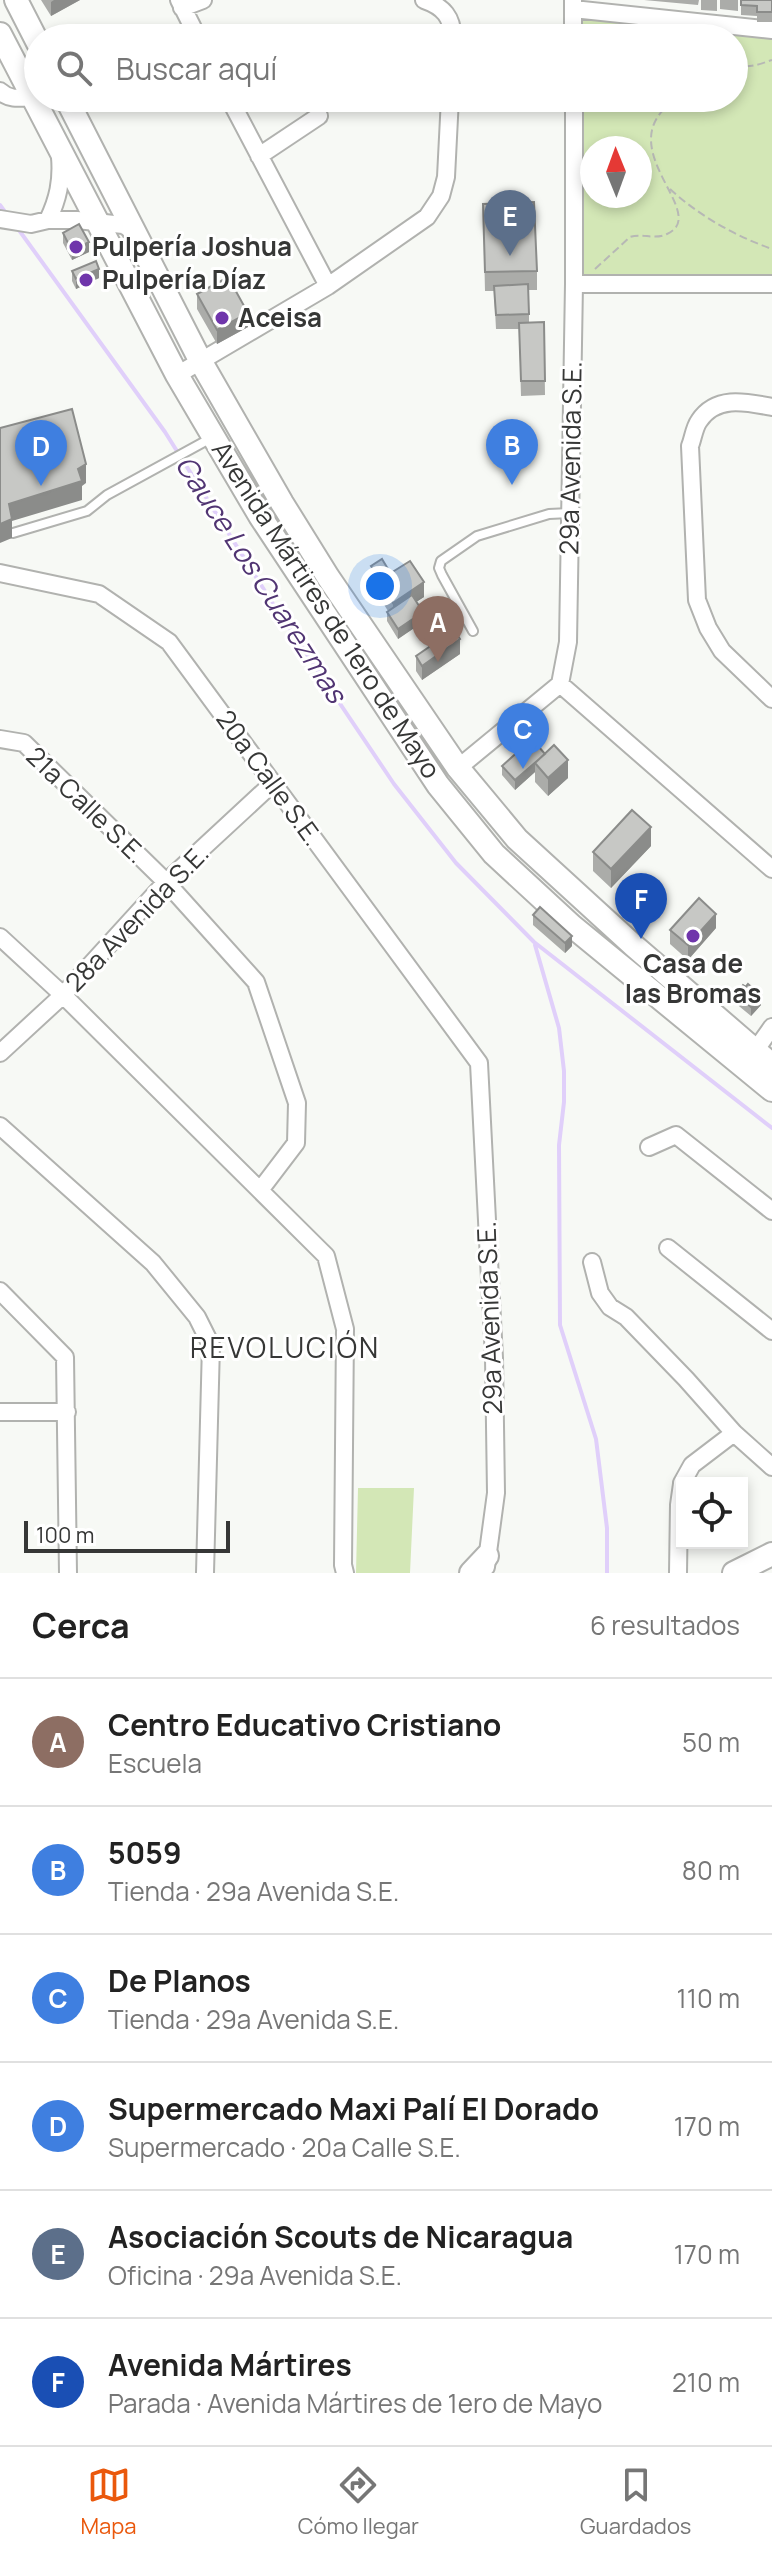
<!DOCTYPE html>
<html lang="es">
<head>
<meta charset="utf-8">
<style>
  body { margin:0; font-family:Manrope,sans-serif; background:#f6f6f6; color:#222 }
  .controls { position:absolute; right:24px; bottom:24px; display:grid; overflow:hidden; border-radius:0px; box-shadow:0 4px 12px #0003 }
  .controls button { width:72px; height:72px; display:grid; place-items:center; padding:0; border:0; border-bottom:2px solid #e0e0e0; background:#fff; color:#222; font:40px sans-serif }
  .compass { position:absolute; left:580px; top:136px; width:72px; height:72px; border-radius:50%; background:#fff; box-shadow:0 4px 12px #0003; rotate:359deg }
  .scale { position:absolute; left:24px; bottom:20px; width:206px; box-sizing:border-box; padding-left:8px; border:4px solid #363736; border-top:0; font-size:22px; line-height:28px; white-space:nowrap; color:#363736; -webkit-text-stroke:6px #fff; paint-order:stroke }
  .you { position:absolute; left:380px; top:586px; width:28px; height:28px; margin:-20px; border:6px solid #fff; border-radius:50%; background:#1a73e8; box-shadow:0 0 0 12px #1a73e833 }
  .badge { display:grid; place-items:center; width:52px; height:52px; border-radius:50%; background:#ea580c; color:#fff; font-size:26px; font-weight:700 }
  .pin { position:absolute; translate:-50% -66px; filter:drop-shadow(0 2px 4px #0008) }
  .pin::after { content:''; position:absolute; top:42px; width:28px; height:24px; background:inherit; clip-path:polygon(0 0,100% 0,50% 100%) }
  .list { margin:0; padding:0; list-style:none }
  h2 { display:flex; justify-content:space-between; align-items:center; height:104px; margin:0; padding:0 32px; font-size:34px }
  h2 small { font-size:26px; font-weight:400; color:#767676 }
  .list li { display:grid; grid-template-columns:52px 1fr auto; gap:24px; align-items:center; box-sizing:border-box; height:128px; padding:0 32px; border-top:2px solid #e0e0e0 }
  .list b { display:block; font-size:30px; white-space:nowrap }
  .list p { margin:0; font-size:26px; white-space:nowrap; color:#767676 }
  .list em { font-size:26px; font-style:normal; color:#767676 }
  .icon { flex:none; width:44px; height:44px; fill:none; stroke:currentColor; stroke-width:2; stroke-linecap:round; stroke-linejoin:round }
  .map { position:relative; flex:none; width:772px; height:1573px; overflow:hidden }
  .search { position:absolute; background:#fff; box-shadow:0 4px 12px #0003; left:24px; right:24px; top:24px; height:88px; display:flex; align-items:center; gap:20px; box-sizing:border-box; padding:0 28px; border-radius:44px; color:#767676; font-size:30px }
  .sheet { height:872px; background:#fff }
  nav { display:flex; justify-content:space-around; align-items:center; box-sizing:border-box; height:112px; border-top:2px solid #e0e0e0; background:#fff; font-size:22px; color:#767676 }
  nav a { display:grid; justify-items:center; gap:4px }
  nav .on { color:#ea580c }
  .map>svg:first-child { display:block }
</style>
</head>
<body>
<div class="map">
<svg width="772" height="1573" viewBox="0 0 772 1573">
  <rect width="100%" height="100%" fill="#f7f9f5"/>
  <path fill="#d3e7b6" fill-rule="evenodd" d="M573,9L772,30V284H574V98H734V38H573ZM592,148H640V196H592Z
    M358,1488H414L410,1573H356Z"/>
  <g fill="none" stroke-linecap="round" stroke-linejoin="round">
    <path stroke="#e0cffa" stroke-width="4" d="M0,205L8,216
      M16,226L165,432L273,604L394,784L456,863L534,942L772,1128
      M535,945L559,1028L564,1071V1102L559,1145L560,1325L596,1439L607,1528V1573"/>
    <g stroke="#b1b2af" stroke-width="12">
      <path id="lane" d="M13,533L87,511L107,495L213,437
        M473,631L442,575L439,568L441,561L477,536L549,514L570,513"/>
    </g>
    <g stroke="#b1b2af" stroke-width="20">
      <path id="street" d="M179,0L198,38
        M424,0C444,7 452,17 453,38
        M573,0V38
        M182,8L203,0
        M573,9L772,30
        M0,91C9,100 20,98 31,97
        M229,98L328,286
        M259,156L319,116
        M0,219L31,224L48,220H77L123,225L135,231
        M48,220C58,199 62,181 60,157
        M574,284H772
        M177,375L328,286L427,217L441,196L446,177L450,98
        M772,407C746,402 716,395 699,421C694,428 693,439 690,446L697,600L708,628L722,651L772,699
        M0,573L99,594L169,642L479,1063L494,1358L496,1493L486,1567
        M560,684L772,869
        M0,739L24,743L166,882L256,982L297,1103L296,1143L261,1189
        M458,768L560,684L568,642L574,284V98
        M0,937L63,995L326,1256L345,1329L343,1565L345,1573
        M0,1053L63,995L166,882L273,783
        M750,1058L772,1027
        M0,1126L153,1263L197,1317L211,1345L205,1573
        M649,1147L676,1135L772,1211
        M668,1248L772,1331
        M592,1262L600,1293L610,1307L626,1317L686,1379L734,1433L772,1467
        M0,1291L65,1357L68,1573
        M0,1412H67
        M682,1483L692,1465L734,1433
        M678,1573L679,1505L682,1484"/>
    </g>
    <g stroke="#b1b2af" stroke-width="26">
      <path id="secondary" d="M16,0L38,43
        M0,34L177,375L260,516L438,785L494,854L572,926L772,1090
        M66,98L201,362L282,503L328,577L458,768L517,839L633,945L772,1065
        M471,1573L487,1556
        M734,1573L772,1554"/>
    </g>
    <path stroke="#b7b8b5" stroke-width="2" stroke-dasharray="8 4" stroke-linecap="butt" d="M734,63C746,70 760,64 772,60
      M670,189C698,215 735,236 772,249
      M595,269L630,237C642,233 655,240 667,234C713,213 603,145 678,98"/>
    <use href="#lane" stroke="#fff" stroke-width="8"/>
    <use href="#street" stroke="#fff" stroke-width="16"/>
    <use href="#secondary" stroke="#fff" stroke-width="22"/>
  </g>
  <path fill="#abaca9" d="M41,0H80L51,16Z
    M644,0H699L698,5Z
    M701,0H717V11L701,10Z
    M720,0H738V11L720,9Z
    M741,0H772V22H757V16L741,15Z
    M483,204L537,271V290H529V323L544,322L545,395L521,396L519,329H496L494,291H485Z
    M63,233L89,252L72,260L63,243Z
    M72,271L99,278L76,289L72,281Z
    M197,294L248,327L217,344L197,309Z
    M371,566L388,569L378,581L371,571Z
    M378,581L424,597L416,602L423,622L398,639L387,621V612L388,611L378,595Z
    M460,654L422,680L416,671V656Z
    M532,739L568,778L548,796L535,782V772L515,790L502,775V766Z
    M651,846L611,888L593,871V852Z
    M533,915L572,946L565,953L533,925Z
    M716,928L688,960L670,944V930Z
    M743,985L761,1005L751,1016L734,1002V997Z"/>
  <path fill="#8b8c8a" d="M54,0H80L51,16V2Z
    M89,242V252L72,260V251Z
    M99,269V278L76,289V279Z
    M248,313V327L217,344V330Z
    M86,464V483L82,486V500L12,521V538L0,543V524L9,504Z
    M388,569V574L378,581V576Z
    M424,582V597L393,617V603Z
    M423,612V622L398,639V629Z
    M460,639V654L422,680V666Z
    M568,760V778L548,796V778Z
    M535,763V772L515,790V780Z
    M651,827V846L611,888V869Z
    M716,914V928L688,960V945Z
    M572,936V946L565,953V943Z
    M761,995V1005L751,1016V1007Z"/>
  <path fill="#c7c8c5" stroke="#8b8c8a" stroke-width="2" d="M741,0H772V12H757V6L741,5Z
    M534,202L537,271L485,272L483,204Z
    M79,224L89,242L72,251L63,233Z
    M96,261L99,269L76,279L72,271Z
    M228,277L248,313L217,330L197,294Z
    M528,284L529,314L496,315L494,286Z
    M544,322L545,381H521L519,323Z
    M72,409L86,464L78,469L82,481L9,504L12,519L0,524V428Z
    M382,559L388,569L378,576L371,566Z
    M410,561L424,582L393,603L378,581Z
    M412,595L423,612L398,629L387,612Z
    M454,630L460,639L422,666L416,656Z
    M532,739L545,754L515,780L502,766Z
    M554,745L568,760L548,778L535,763Z
    M632,810L651,827L611,869L593,852Z
    M699,898L716,914L688,945L670,930Z
    M540,907L572,936L565,943L533,915Z
    M748,984L761,995L751,1007L738,996Z
    M743,985L746,987L738,996V1001L734,997Z"/>
  <g fill="#6f35ab" stroke="#fff" stroke-width="3">
    <circle cx="76" cy="247" r="8"/>
    <circle cx="86" cy="280" r="8"/>
    <circle cx="222" cy="318" r="8"/>
    <circle cx="693" cy="936" r="8"/>
  </g>
  <g text-anchor="middle" stroke-width="6" stroke-linejoin="round" paint-order="stroke">
    <g font-size="26" font-weight="bold" fill="#363736" stroke="#fff" text-anchor="start">
      <text x="92" y="256">Pulpería Joshua</text>
      <text x="102" y="289">Pulpería Díaz</text>
      <text x="238" y="327">Aceisa</text>
      <text x="693" y="973" text-anchor="middle">Casa de<tspan x="693" dy="30">las Bromas</tspan></text>
    </g>
    <g font-size="26" fill="#363736" stroke="#fff">
      <text transform="translate(571 458) rotate(-89)" y="9">29a Avenida S.E.</text>
      <text transform="translate(326 610) rotate(57)" y="9">Avenida Mártires de 1ero de Mayo</text>
      <text transform="translate(269 778) rotate(54)" y="9">20a Calle S.E.</text>
      <text transform="translate(86 805) rotate(44)" y="9">21a Calle S.E.</text>
      <text transform="translate(137 918) rotate(-46)" y="9">28a Avenida S.E.</text>
      <text transform="translate(490 1318) rotate(-92)" y="9">29a Avenida S.E.</text>
    </g>
    <g font-size="28" font-style="italic" fill="#513573" stroke="#fff">
      <text transform="translate(261 579) rotate(57)" y="10">Cauce Los Cuarezmas</text>
    </g>
    <g font-size="28" letter-spacing="2" fill="#363736" stroke="#fff">
      <text x="285" y="1358">REVOLUCIÓN</text>
    </g>
  </g>
</svg>
<div class="controls">
<button><svg class="icon" aria-label="locate" viewBox="0 0 24 24"><circle cx="12" cy="12" r="6"/><path d="M12 2v4M12 18v4M2 12h4M18 12h4"/></svg></button>
</div>
<svg class="compass" viewBox="-18 -18 36 36"><path d="M0-13l5 13h-10z" fill="#e53935"/><path d="M0 13l5-13h-10z" fill="#767676"/></svg>
<div class="scale">100 m</div>
<div class="you"></div>
<div class="pin badge" style="left:438px;top:662px;background:#8d6e63">A</div>
<div class="pin badge" style="left:512px;top:485px;background:#3f7fe0">B</div>
<div class="pin badge" style="left:523px;top:769px;background:#3f7fe0">C</div>
<div class="pin badge" style="left:41px;top:486px;background:#3f7fe0">D</div>
<div class="pin badge" style="left:510px;top:256px;background:#5c6f8a">E</div>
<div class="pin badge" style="left:641px;top:939px;background:#1a4fb4">F</div>
<div class="search"><svg class="icon" aria-label="search" viewBox="0 0 24 24"><circle cx="10" cy="10" r="6"/><path d="M15 15l6 6"/></svg>Buscar aquí</div>
</div>
<section class="sheet">
<h2>Cerca<small>6 resultados</small></h2>
<ul class="list">
<li><span class="badge" style="background:#8d6e63">A</span><div><b>Centro Educativo Cristiano</b><p>Escuela</p></div><em>50 m</em></li>
<li><span class="badge" style="background:#3f7fe0">B</span><div><b>5059</b><p>Tienda · 29a Avenida S.E.</p></div><em>80 m</em></li>
<li><span class="badge" style="background:#3f7fe0">C</span><div><b>De Planos</b><p>Tienda · 29a Avenida S.E.</p></div><em>110 m</em></li>
<li><span class="badge" style="background:#3f7fe0">D</span><div><b>Supermercado Maxi Palí El Dorado</b><p>Supermercado · 20a Calle S.E.</p></div><em>170 m</em></li>
<li><span class="badge" style="background:#5c6f8a">E</span><div><b>Asociación Scouts de Nicaragua</b><p>Oficina · 29a Avenida S.E.</p></div><em>170 m</em></li>
<li><span class="badge" style="background:#1a4fb4">F</span><div><b>Avenida Mártires</b><p>Parada · Avenida Mártires de 1ero de Mayo</p></div><em>210 m</em></li>
</ul>
</section>
<nav>
<a class="on"><svg class="icon" aria-label="map" viewBox="0 0 24 24"><path d="M3 6l6-2 6 2 6-2v14l-6 2-6-2-6 2zM9 4v14M15 6v14"/></svg>Mapa</a>
<a><svg class="icon" aria-label="directions" viewBox="0 0 24 24"><path d="M12 3l9 9-9 9-9-9zM9 14v-3h6M13 9l2 2-2 2"/></svg>Cómo llegar</a>
<a><svg class="icon" aria-label="saved" viewBox="0 0 24 24"><path d="M7 4h10v16l-5-4-5 4z"/></svg>Guardados</a>
</nav>
</body>
</html>
